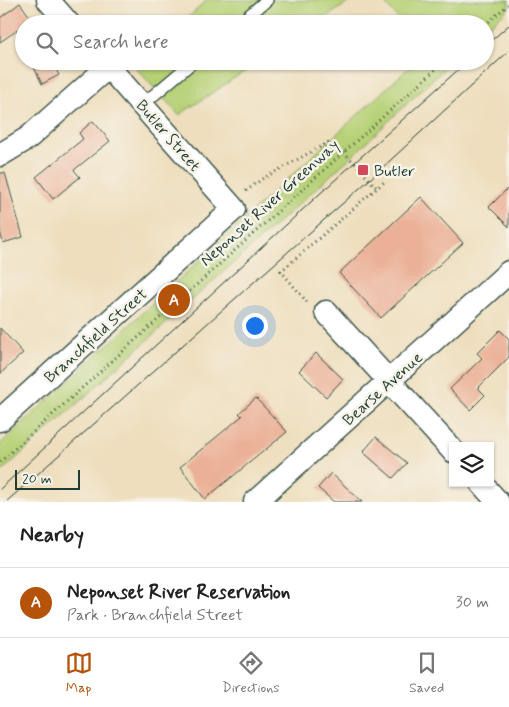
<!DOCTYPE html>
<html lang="en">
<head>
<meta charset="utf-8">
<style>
  body { margin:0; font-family:Mynerve,sans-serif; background:#f2f2f2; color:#222 }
  .controls { position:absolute; right:15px; bottom:15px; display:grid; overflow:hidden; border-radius:0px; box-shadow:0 1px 4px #0004 }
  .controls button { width:45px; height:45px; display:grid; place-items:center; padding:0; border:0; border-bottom:1px solid #e0e0e0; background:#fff; color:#222; font:25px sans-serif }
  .scale { position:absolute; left:15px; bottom:12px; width:65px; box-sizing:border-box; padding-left:5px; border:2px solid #1f3d34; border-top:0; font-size:14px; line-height:18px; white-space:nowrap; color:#1f3d34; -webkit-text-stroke:4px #f7f3e8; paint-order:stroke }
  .you { position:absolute; left:254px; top:325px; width:18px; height:18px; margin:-12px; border:4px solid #fff; border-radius:50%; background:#1a73e8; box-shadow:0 0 0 8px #1a73e833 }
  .badge { display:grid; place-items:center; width:32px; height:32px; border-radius:50%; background:#b45309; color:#fff; font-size:16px; font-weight:700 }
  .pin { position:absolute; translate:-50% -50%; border:2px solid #fff; box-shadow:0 1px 5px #0006 }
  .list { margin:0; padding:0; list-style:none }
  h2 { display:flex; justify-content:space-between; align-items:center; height:65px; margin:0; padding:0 20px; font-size:21px }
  h2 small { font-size:16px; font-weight:400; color:#767676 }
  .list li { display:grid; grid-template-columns:32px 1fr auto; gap:15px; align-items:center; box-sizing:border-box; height:70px; padding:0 20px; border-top:1px solid #e0e0e0 }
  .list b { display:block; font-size:19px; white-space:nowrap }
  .list p { margin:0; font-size:16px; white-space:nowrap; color:#767676 }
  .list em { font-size:16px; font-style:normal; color:#767676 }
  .icon { flex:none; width:28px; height:28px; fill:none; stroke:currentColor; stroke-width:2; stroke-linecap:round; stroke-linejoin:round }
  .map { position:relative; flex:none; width:509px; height:502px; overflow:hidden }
  .search { position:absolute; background:#fff; box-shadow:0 1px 4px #0004; left:15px; right:15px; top:15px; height:55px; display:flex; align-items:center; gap:12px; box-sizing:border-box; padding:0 18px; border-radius:28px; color:#767676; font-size:19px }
  .sheet { height:135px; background:#fff }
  nav { display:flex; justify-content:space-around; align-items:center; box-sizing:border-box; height:70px; border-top:1px solid #e0e0e0; background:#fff; font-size:14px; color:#767676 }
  nav a { display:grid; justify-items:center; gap:2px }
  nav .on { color:#b45309 }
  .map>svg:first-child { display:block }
</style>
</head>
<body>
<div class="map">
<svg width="509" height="502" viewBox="0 0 509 502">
  <rect width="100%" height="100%" fill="#f7f3e8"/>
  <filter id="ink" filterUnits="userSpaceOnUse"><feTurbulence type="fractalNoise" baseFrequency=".02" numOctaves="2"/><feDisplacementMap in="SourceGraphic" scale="10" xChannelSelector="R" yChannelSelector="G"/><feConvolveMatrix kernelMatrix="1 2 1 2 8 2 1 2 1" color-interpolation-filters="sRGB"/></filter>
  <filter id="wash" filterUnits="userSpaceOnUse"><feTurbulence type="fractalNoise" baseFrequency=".0096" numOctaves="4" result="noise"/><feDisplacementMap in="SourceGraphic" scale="20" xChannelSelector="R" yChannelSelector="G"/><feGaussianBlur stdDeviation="1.12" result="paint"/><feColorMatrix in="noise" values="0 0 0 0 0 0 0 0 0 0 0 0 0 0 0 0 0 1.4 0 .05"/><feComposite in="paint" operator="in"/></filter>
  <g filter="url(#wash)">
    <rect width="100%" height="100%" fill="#eedebd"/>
    <path fill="#b5d075" stroke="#6a8654" d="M207,0H352L316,24H181Z
      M382,0H509V8L485,30V24H403Z
      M141,61H260L179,115L135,67Z
      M416,61H452L352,156L0,473V444Z"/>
    <g id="blocks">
      <path fill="#ebb197" d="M20,3L32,20L0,42V18Z
        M31,61H51L59,75L42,84Z
        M93,121L110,141L74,170L80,177L53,199L36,177L83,139L79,133Z
        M0,173H5L23,237L3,243L0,231Z
        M509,187V227L489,207Z
        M421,197L463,243L381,318L339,273Z
        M0,328L23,353L0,374Z
        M500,330L509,339V357L478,388L485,395L470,410L450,389L482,358L477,353Z
        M316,353L343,379L326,397L299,371Z
        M256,398L287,432L205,499L180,467L242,416L239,413Z
        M376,437L407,463L393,478L363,452Z
        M331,473L362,502H334L318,488Z"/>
    </g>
  </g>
  <g filter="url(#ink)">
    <use href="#blocks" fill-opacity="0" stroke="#3e5549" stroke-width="1"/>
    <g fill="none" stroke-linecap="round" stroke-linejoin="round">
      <g stroke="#3e5549" stroke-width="14">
        <path id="service" d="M239,24L267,0
          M142,105L194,61"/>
      </g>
      <g stroke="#3e5549" stroke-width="25">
        <path id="minor" d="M48,0L69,24
          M0,155L28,138L108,67
          M326,312L453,451
          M0,420L234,209L103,61
          M481,483L498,502
          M255,502L509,272"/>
      </g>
      <path stroke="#3e5549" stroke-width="3" stroke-dasharray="1 4" stroke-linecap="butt" d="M485,25L509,4
        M344,152L358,167
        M365,175L377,188
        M246,191L262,179L331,141
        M307,302L281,271L384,182
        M0,462L445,61"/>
      <use href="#service" stroke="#fff" stroke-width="11"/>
      <use href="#minor" stroke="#fff" stroke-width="22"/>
      <path stroke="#1f3d34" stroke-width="1" d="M485,46L509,25
        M0,489L325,189L468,61
        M6,502L369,180L509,51"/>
    </g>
  </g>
  <rect fill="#d1495b" stroke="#f7f3e8" stroke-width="2" x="357" y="164" width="12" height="12" rx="2.5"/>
  <g text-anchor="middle" stroke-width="5" stroke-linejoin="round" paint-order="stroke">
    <g font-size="16" fill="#1f3d34" stroke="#f7f3e8">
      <text transform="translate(169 135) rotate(49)" y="6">Butler Street</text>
      <text transform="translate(269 202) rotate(-42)" y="6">Neponset River Greenway</text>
      <text transform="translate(95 335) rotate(-42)" y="6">Branchfield Street</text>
      <text transform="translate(382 388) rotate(-42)" y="6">Bearse Avenue</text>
    </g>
    <g font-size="16" fill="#1f3d34" stroke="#f7f3e8" text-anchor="start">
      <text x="374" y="176">Butler</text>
    </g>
  </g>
</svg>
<div class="controls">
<button><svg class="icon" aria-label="layers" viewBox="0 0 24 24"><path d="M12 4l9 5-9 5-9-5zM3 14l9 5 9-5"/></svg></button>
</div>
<div class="scale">20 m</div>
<div class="you"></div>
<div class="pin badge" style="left:174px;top:300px">A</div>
<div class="search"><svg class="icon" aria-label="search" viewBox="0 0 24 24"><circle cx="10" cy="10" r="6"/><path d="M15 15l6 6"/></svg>Search here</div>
</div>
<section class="sheet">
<h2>Nearby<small></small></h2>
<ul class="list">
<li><span class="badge">A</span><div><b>Neponset River Reservation</b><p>Park · Branchfield Street</p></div><em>30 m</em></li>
</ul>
</section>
<nav>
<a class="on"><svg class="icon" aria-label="map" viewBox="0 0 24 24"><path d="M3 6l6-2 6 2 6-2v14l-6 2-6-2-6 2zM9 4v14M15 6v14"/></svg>Map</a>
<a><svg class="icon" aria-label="directions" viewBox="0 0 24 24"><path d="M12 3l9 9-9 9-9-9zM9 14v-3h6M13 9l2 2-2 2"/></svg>Directions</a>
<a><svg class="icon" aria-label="saved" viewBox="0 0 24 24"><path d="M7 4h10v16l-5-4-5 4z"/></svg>Saved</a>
</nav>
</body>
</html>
